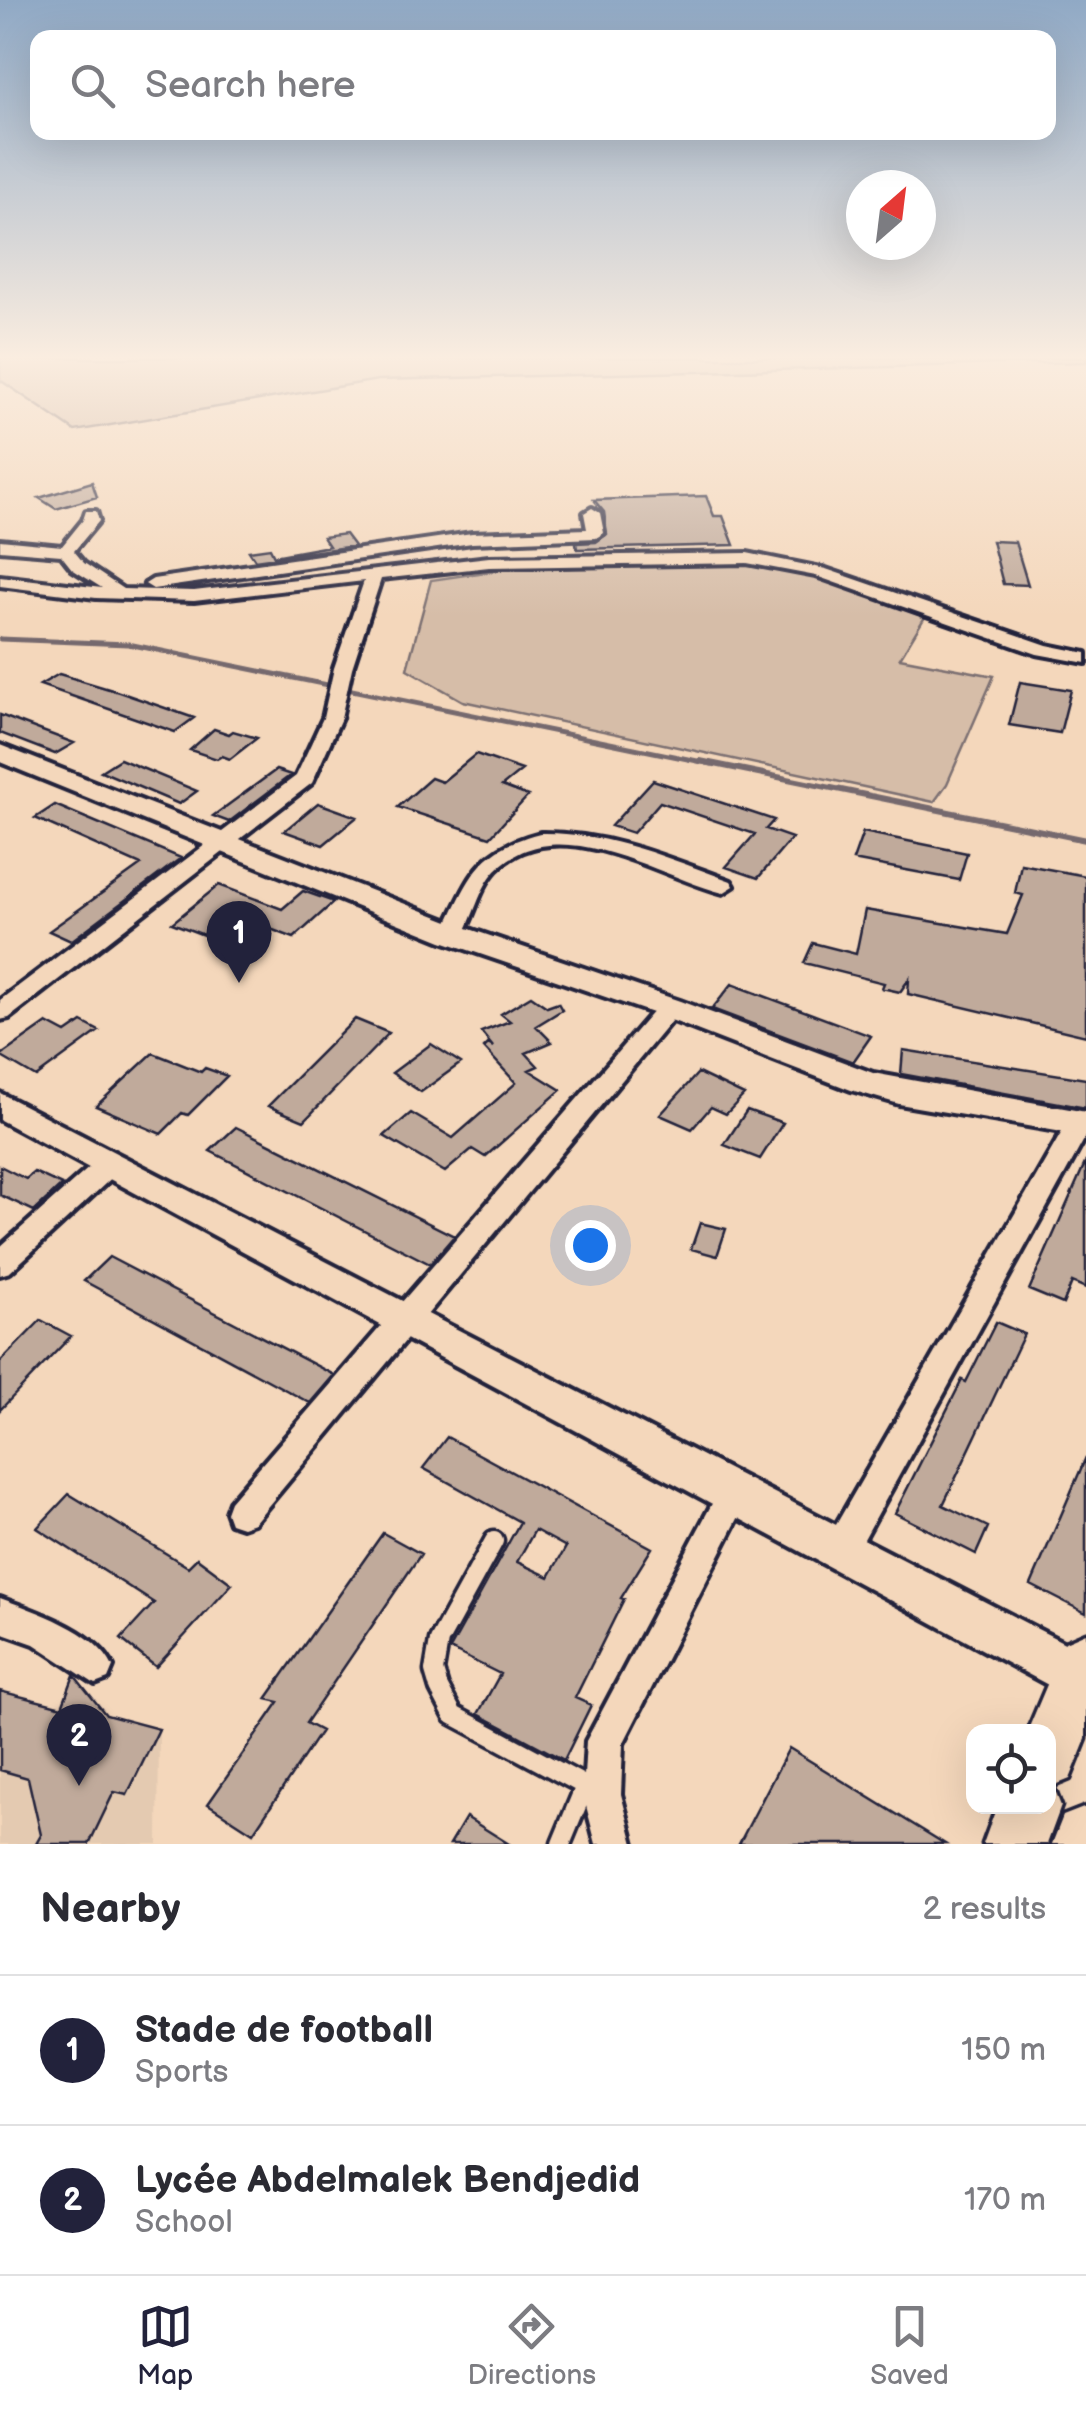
<!DOCTYPE html>
<html lang="en">
<head>
<meta charset="utf-8">
<style>
  body { margin:0; font-family:"Balsamiq Sans",sans-serif; background:#f2f2f3; color:#2b2b33 }
  .controls { position:absolute; right:30px; bottom:30px; display:grid; overflow:hidden; border-radius:20px; box-shadow:0 10px 40px #0002 }
  .controls button { width:90px; height:90px; display:grid; place-items:center; padding:0; border:0; border-bottom:2px solid #e1e1e2; background:#fff; color:#2b2b33; font:50px sans-serif }
  .compass { position:absolute; left:846px; top:170px; width:90px; height:90px; border-radius:50%; background:#fff; box-shadow:0 10px 40px #0002; rotate:28deg }
  .you { position:absolute; left:590px; top:1245px; width:35px; height:35px; margin:-25px; border:8px solid #fff; border-radius:50%; background:#1a73e8; box-shadow:0 0 0 15px #1a73e833 }
  .badge { display:grid; place-items:center; width:65px; height:65px; border-radius:50%; background:#22223b; color:#fff; font-size:32px; font-weight:700 }
  .pin { position:absolute; translate:-50% -82px; filter:drop-shadow(0 2px 5px #0008) }
  .pin::after { content:''; position:absolute; top:52px; width:35px; height:30px; background:inherit; clip-path:polygon(0 0,100% 0,50% 100%) }
  .list { margin:0; padding:0; list-style:none }
  h2 { display:flex; justify-content:space-between; align-items:center; height:130px; margin:0; padding:0 40px; font-size:42px }
  h2 small { font-size:32px; font-weight:400; color:#7c7c81 }
  .list li { display:grid; grid-template-columns:65px 1fr auto; gap:30px; align-items:center; box-sizing:border-box; height:150px; padding:0 40px; border-top:2px solid #e1e1e2 }
  .list b { display:block; font-size:38px; white-space:nowrap }
  .list p { margin:0; font-size:32px; white-space:nowrap; color:#7c7c81 }
  .list em { font-size:32px; font-style:normal; color:#7c7c81 }
  .icon { flex:none; width:55px; height:55px; fill:none; stroke:currentColor; stroke-width:2; stroke-linecap:round; stroke-linejoin:round }
  .map { position:relative; flex:none; width:1086px; height:1844px; overflow:hidden }
  .search { position:absolute; background:#fff; box-shadow:0 10px 40px #0002; left:30px; right:30px; top:30px; height:110px; display:flex; align-items:center; gap:25px; box-sizing:border-box; padding:0 35px; border-radius:20px; color:#7c7c81; font-size:38px }
  .sheet { height:430px; background:#fff }
  nav { display:flex; justify-content:space-around; align-items:center; box-sizing:border-box; height:140px; border-top:2px solid #e1e1e2; background:#fff; font-size:28px; color:#7c7c81 }
  nav a { display:grid; justify-items:center; gap:5px }
  nav .on { color:#22223b }
  .map>svg:first-child { display:block }
</style>
</head>
<body>
<div class="map">
<svg width="1086" height="1844" viewBox="0 0 1086 1844">
  <rect width="100%" height="100%" fill="#f4d7bb"/>
  <filter id="ink" filterUnits="userSpaceOnUse"><feTurbulence type="fractalNoise" baseFrequency=".01" numOctaves="2"/><feDisplacementMap in="SourceGraphic" scale="20" xChannelSelector="R" yChannelSelector="G"/><feConvolveMatrix kernelMatrix="1 2 1 2 8 2 1 2 1" color-interpolation-filters="sRGB"/></filter>
  <g filter="url(#ink)">
    <path fill="#e4cab1" d="M74,1674L106,1715L159,1729L158,1844H0V1691L61,1707Z"/>
    <path fill="#d6bda8" stroke="#7c7072" stroke-width="2.5" d="M0,358H1086V362L378,380L75,431L0,380Z
      M749,564L825,580L925,617L900,658L994,676L947,784L934,802L463,701L407,669L431,580L521,567Z"/>
    <g fill="none" stroke-linecap="round" stroke-linejoin="round">
      <path stroke="#75696e" stroke-width="5" d="M0,639L128,644L712,764"/>
      <path stroke="#75696e" stroke-width="6" d="M700,761L1086,840"/>
    </g>
    <path fill="#c0aa9b" stroke="#22223b" stroke-width="2.5" fill-rule="evenodd" d="M92,482L97,497L56,509L39,498Z
      M706,496L714,516H723L734,545L577,549L576,543L596,542L607,534L604,512L594,500Z
      M345,534L354,546L255,560L249,551L270,548L274,556L329,546L323,537Z
      M992,541L1015,542L1028,585L1003,584Z
      M59,674L119,692L194,718L175,732L40,685Z
      M1020,682L1071,690L1060,733L1009,725Z
      M0,715L74,743L55,754L0,733Z
      M214,729L229,734L233,731L257,738L230,759L222,756L217,759L190,750Z
      M476,754L522,770L502,786L528,796L490,837L398,807L431,778L442,782Z
      M120,759L197,791L179,804L101,771Z
      M276,770L291,775L229,822L213,816Z
      M653,780L774,820L766,829L792,838L758,878L726,867L755,834L660,802L633,833L611,826Z
      M318,803L357,817L323,845L284,831Z
      M55,805L181,858L71,941L49,931L141,865L35,818Z
      M863,832L967,853L959,880L853,860Z
      M1021,864L1086,876V1036L908,994L909,979L900,992L882,988L884,983L804,963L813,943L856,954L865,910L1007,934L1023,895L1015,893Z
      M219,885L282,909L303,891L334,902L294,938L244,919L231,930L222,927L209,937L172,923Z
      M732,984L871,1036L853,1062L712,1009Z
      M531,996L547,1007L558,1003L562,1010L536,1026L552,1042L526,1053L538,1066L529,1070L561,1090L485,1157L472,1149L445,1172L384,1136L411,1113L453,1138L516,1083L484,1048L488,1044L493,1047L481,1032L510,1021L501,1014Z
      M355,1019L389,1033L304,1121L268,1106Z
      M82,1022L99,1031L36,1077L0,1056L47,1023L66,1033Z
      M431,1044L461,1063L421,1092L392,1073Z
      M903,1050L1086,1079V1108L901,1074Z
      M153,1053L201,1072L205,1068L227,1076L188,1115L182,1113L161,1134L96,1106Z
      M698,1073L744,1095L726,1114L711,1107L692,1129L660,1115Z
      M747,1110L783,1123L760,1159L724,1145Z
      M236,1127L454,1236L430,1264L210,1151Z
      M1086,1161V1288L1072,1282L1063,1304L1029,1290Z
      M0,1166L26,1179L34,1172L62,1185L34,1211L0,1195Z
      M700,1223L726,1229L717,1256L691,1249Z
      M109,1257L334,1375L310,1403L84,1281Z
      M41,1320L71,1336L0,1410V1362Z
      M996,1322L1024,1334L943,1505L988,1527L976,1554L895,1513L962,1380L966,1382Z
      M447,1437L652,1548L621,1598L624,1599L575,1698L591,1705L564,1760L478,1714L500,1674L450,1649L520,1522L423,1468ZM535,1530L566,1547L549,1577L517,1562Z
      M1086,1457V1613L1031,1585Z
      M69,1494L188,1567L197,1558L232,1584L156,1667L121,1639L154,1603L37,1528Z
      M383,1533L421,1554L306,1723L321,1731L253,1833L208,1804L279,1702L266,1699Z
      M74,1675L106,1715L159,1729L127,1795L114,1792L89,1844H36L41,1835L28,1778L0,1770V1691L62,1707Z
      M789,1748L945,1844H739Z
      M466,1817L509,1844H450Z"/>
    <g fill="none" stroke-linecap="round" stroke-linejoin="round">
      <g stroke="#22223b" stroke-width="25">
        <path id="service" d="M494,1541L439,1641L434,1671L439,1688L453,1715L593,1790
          M561,1844L585,1786"/>
      </g>
      <g stroke="#22223b" stroke-width="8">
        <path id="minor" d="M592,508L600,513L604,533L596,538L472,543L153,589L145,584L153,579L472,533L587,529L584,513Z
          M86,511H96L99,521L74,551L84,563L123,589L194,591L489,557L747,553L826,569L1047,645L1086,653V663L1037,654L816,576L747,563L489,567L381,579L352,668L341,718L312,783L9,1018L0,1020V1000L296,776L323,718L334,668L364,581L194,601L96,598L0,586V576L102,588L72,569L61,555L0,550V540L62,546L83,520Z
          M540,833C608,832 668,858 731,881L734,886L723,893C657,876 556,808 496,870C479,888 474,918 461,939H445L442,934C470,879 475,850 540,833Z
          M669,1000L677,1002L681,1008L677,1014L254,1523L242,1527L230,1523L226,1512L230,1501L661,1002Z
          M1080,1114L1086,1115V1136L853,1559L841,1563L829,1559L824,1548L829,1537L1071,1116Z
          M110,1154L119,1157L123,1164L119,1171L10,1272L0,1275V1247L101,1157Z
          M736,1476L748,1481L752,1491L623,1744L621,1794L634,1844H596L583,1794L586,1741L724,1481Z
          M0,1598C35,1611 97,1631 113,1667L108,1679L95,1684L34,1644L0,1632Z"/>
      </g>
      <g stroke="#22223b" stroke-width="8">
        <path id="tertiary" d="M0,745L464,927L680,1001L873,1073L1086,1112V1136L899,1104L851,1090L658,1015L442,941L0,762Z
          M0,1093L1086,1654V1697L1080,1699L1063,1693L0,1120Z"/>
      </g>
      <g stroke="#22223b" stroke-width="7">
        <path id="primary" d="M1086,1633V1739L1070,1779L1053,1786L1061,1806L1047,1844H983L997,1806H1048V1732H1027L1065,1642Z
          M1086,1807V1844H1052L1063,1816Z"/>
      </g>
      <use href="#service" stroke="#f4d7bb" stroke-width="18"/>
      <use href="#minor" fill="#f4d7bb" fill-rule="evenodd"/>
      <use href="#tertiary" fill="#f4d7bb" fill-rule="evenodd"/>
      <use href="#primary" fill="#f4d7bb" fill-rule="evenodd"/>
    </g>
  </g>
  <linearGradient id="sky" x2="0" y2="1"><stop stop-color="#90a9c5"/><stop offset="0.58" stop-color="#faede0"/><stop offset="1" stop-color="#faede0" stop-opacity="0"/></linearGradient>
  <rect width="1086" height="616" fill="url(#sky)"/>
</svg>
<div class="controls">
<button><svg class="icon" aria-label="locate" viewBox="0 0 24 24"><circle cx="12" cy="12" r="6"/><path d="M12 2v4M12 18v4M2 12h4M18 12h4"/></svg></button>
</div>
<svg class="compass" viewBox="-18 -18 36 36"><path d="M0-13l5 13h-10z" fill="#e53935"/><path d="M0 13l5-13h-10z" fill="#7c7c81"/></svg>
<div class="you"></div>
<div class="pin badge" style="left:239px;top:983px">1</div>
<div class="pin badge" style="left:79px;top:1786px">2</div>
<div class="search"><svg class="icon" aria-label="search" viewBox="0 0 24 24"><circle cx="10" cy="10" r="6"/><path d="M15 15l6 6"/></svg>Search here</div>
</div>
<section class="sheet">
<h2>Nearby<small>2 results</small></h2>
<ul class="list">
<li><span class="badge">1</span><div><b>Stade de football</b><p>Sports</p></div><em>150 m</em></li>
<li><span class="badge">2</span><div><b>Lycée Abdelmalek Bendjedid</b><p>School</p></div><em>170 m</em></li>
</ul>
</section>
<nav>
<a class="on"><svg class="icon" aria-label="map" viewBox="0 0 24 24"><path d="M3 6l6-2 6 2 6-2v14l-6 2-6-2-6 2zM9 4v14M15 6v14"/></svg>Map</a>
<a><svg class="icon" aria-label="directions" viewBox="0 0 24 24"><path d="M12 3l9 9-9 9-9-9zM9 14v-3h6M13 9l2 2-2 2"/></svg>Directions</a>
<a><svg class="icon" aria-label="saved" viewBox="0 0 24 24"><path d="M7 4h10v16l-5-4-5 4z"/></svg>Saved</a>
</nav>
</body>
</html>
